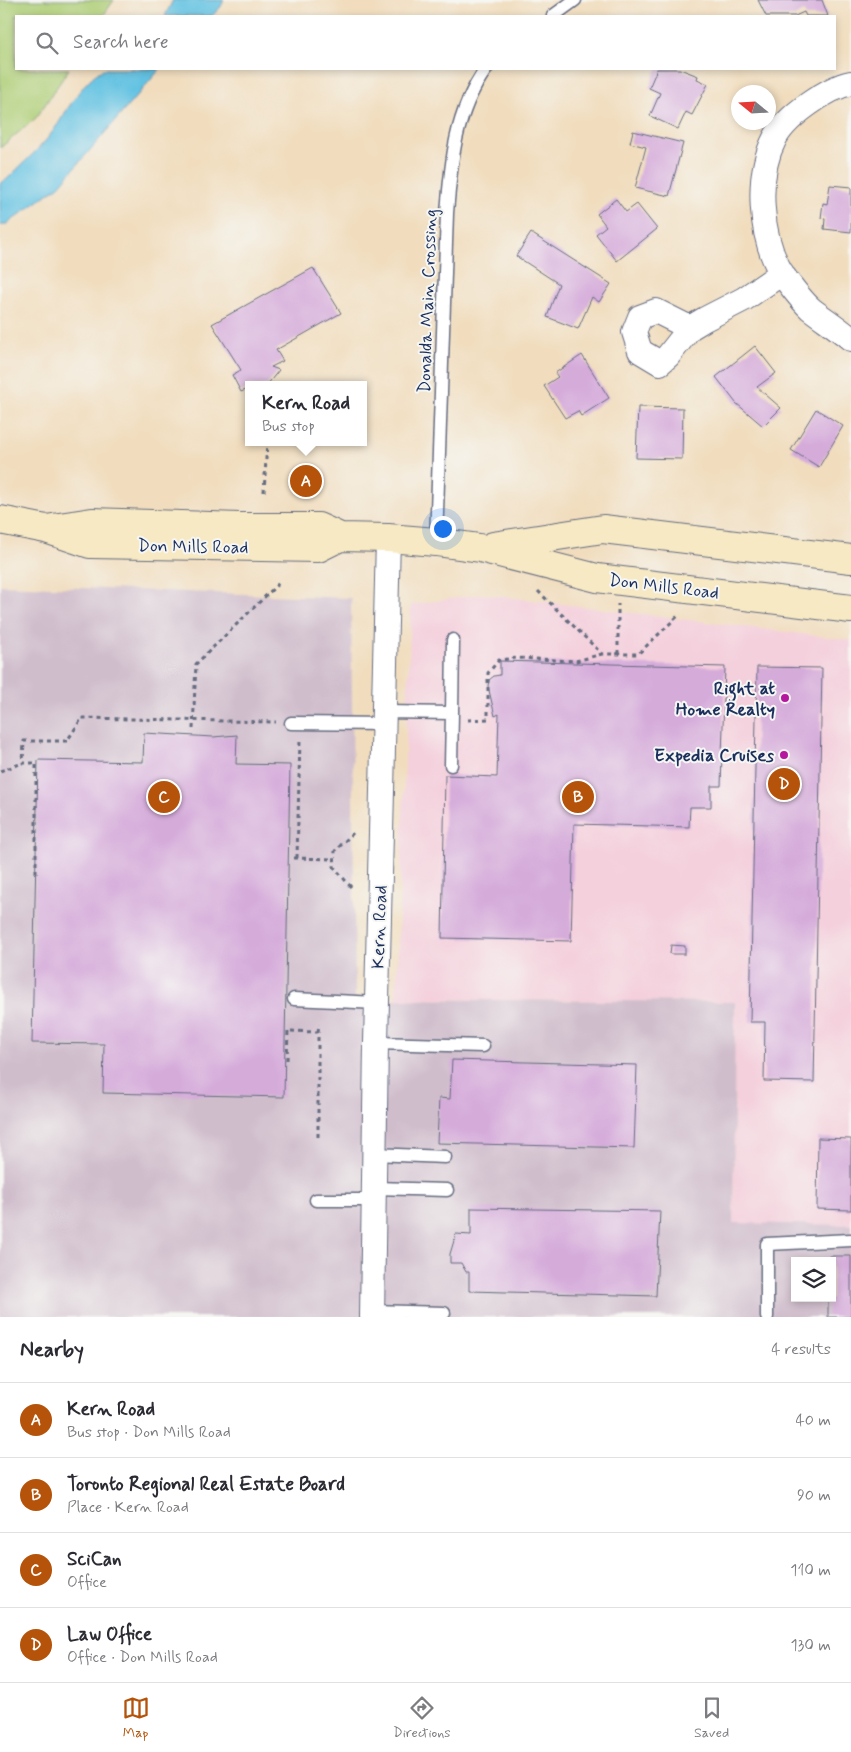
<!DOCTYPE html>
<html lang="en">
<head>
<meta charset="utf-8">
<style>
  body { margin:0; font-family:Mynerve,sans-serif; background:#f2f2f3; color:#2b2b33 }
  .controls { position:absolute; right:15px; bottom:15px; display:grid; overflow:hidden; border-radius:0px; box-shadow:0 2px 8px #0003 }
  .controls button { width:45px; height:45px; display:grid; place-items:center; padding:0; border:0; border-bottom:1px solid #e1e1e2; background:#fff; color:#2b2b33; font:25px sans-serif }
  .compass { position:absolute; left:731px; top:85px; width:45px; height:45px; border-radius:50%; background:#fff; box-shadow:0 2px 8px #0003; rotate:288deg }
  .you { position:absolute; left:442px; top:528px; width:18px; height:18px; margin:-12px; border:4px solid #fff; border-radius:50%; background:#1a73e8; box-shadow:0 0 0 8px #1a73e833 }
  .badge { display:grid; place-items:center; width:32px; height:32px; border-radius:50%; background:#b45309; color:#fff; font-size:16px; font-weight:700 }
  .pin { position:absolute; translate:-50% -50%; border:2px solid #fff; box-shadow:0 1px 5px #0006 }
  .popup { position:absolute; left:245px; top:381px; width:122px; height:65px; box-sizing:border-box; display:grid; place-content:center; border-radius:0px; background:#fff; filter:drop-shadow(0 1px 4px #0005); font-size:16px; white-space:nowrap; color:#7c7c81 }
  .popup b { font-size:19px; color:#2b2b33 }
  .popup::after { content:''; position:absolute; left:50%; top:100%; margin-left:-10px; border:10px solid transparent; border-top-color:#fff }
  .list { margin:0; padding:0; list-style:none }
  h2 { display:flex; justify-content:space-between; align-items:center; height:65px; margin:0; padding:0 20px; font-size:21px }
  h2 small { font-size:16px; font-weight:400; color:#7c7c81 }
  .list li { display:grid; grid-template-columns:32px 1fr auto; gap:15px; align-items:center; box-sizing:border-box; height:75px; padding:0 20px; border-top:1px solid #e1e1e2 }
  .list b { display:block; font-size:19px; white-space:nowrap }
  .list p { margin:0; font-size:16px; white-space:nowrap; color:#7c7c81 }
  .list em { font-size:16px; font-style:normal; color:#7c7c81 }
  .icon { flex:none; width:28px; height:28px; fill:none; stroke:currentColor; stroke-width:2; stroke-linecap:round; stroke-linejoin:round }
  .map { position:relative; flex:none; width:851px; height:1317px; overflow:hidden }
  .search { position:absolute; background:#fff; box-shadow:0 2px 8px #0003; left:15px; right:15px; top:15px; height:55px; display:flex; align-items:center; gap:12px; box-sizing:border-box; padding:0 18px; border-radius:0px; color:#7c7c81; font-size:19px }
  .sheet { height:365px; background:#fff }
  nav { display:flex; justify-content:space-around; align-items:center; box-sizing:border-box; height:70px; border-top:1px solid #e1e1e2; background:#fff; font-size:14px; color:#7c7c81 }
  nav a { display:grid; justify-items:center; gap:2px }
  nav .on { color:#b45309 }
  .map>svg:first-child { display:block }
</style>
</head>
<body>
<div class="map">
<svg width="851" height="1317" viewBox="0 0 851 1317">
  <rect width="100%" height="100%" fill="#f6f6f2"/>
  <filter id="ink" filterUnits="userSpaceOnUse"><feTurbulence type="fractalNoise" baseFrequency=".02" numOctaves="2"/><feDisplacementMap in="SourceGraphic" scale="10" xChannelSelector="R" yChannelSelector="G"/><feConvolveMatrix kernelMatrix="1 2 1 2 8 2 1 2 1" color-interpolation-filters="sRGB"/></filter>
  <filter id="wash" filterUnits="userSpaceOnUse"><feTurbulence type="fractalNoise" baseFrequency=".0096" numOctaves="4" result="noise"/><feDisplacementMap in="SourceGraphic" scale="20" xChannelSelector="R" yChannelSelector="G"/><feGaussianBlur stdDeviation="1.12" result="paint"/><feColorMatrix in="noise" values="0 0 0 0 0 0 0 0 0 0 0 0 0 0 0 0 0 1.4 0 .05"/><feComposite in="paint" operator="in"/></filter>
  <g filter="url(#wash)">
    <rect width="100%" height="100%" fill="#f1ddbe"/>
    <path fill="#f4cfdc" d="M482,594L851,640V1225L733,1224L735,1002L396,999L411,605Z"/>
    <path fill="#d0bdcc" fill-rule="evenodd" d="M0,585L351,598L355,999L735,1002L733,1223L851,1225V1317H0ZM795,1261H832V1298H795Z"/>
    <path fill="#adcd75" stroke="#647e6a" d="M0,0H114L103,16H16V69H69L36,118L0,148Z"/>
    <path fill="#64c2e2" stroke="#4078a0" d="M173,0H224L220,8L212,16H165Z
      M103,69H160L59,186L7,224L0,226V183L6,180C20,166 35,153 47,139C66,116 77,85 103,69Z"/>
    <g id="blocks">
      <path fill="#d5abda" d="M758,0H822L828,16H806L804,12L795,16H766Z
        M657,69H680L698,76L697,79L708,84L692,115L686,112L678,129L650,116L660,93L649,88Z
        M633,131L683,143L669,196L635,188L646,147L630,143Z
        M830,185L851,187V232L824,229L825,219L821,218L823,203L827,204Z
        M616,199L626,212L637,204L657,229L617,261L596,234L606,226L597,214Z
        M531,233L611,284L599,302L592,297L578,329L547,317L559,284L516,256Z
        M313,268L341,313L276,350L283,361L271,367L279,370L267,385H248V389L241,392L232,375L241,370L212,324Z
        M755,346L776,373L757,387L781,408L763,426L736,403L716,377Z
        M582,355L609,398L581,416L578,411L565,418L544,386L558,377L555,373Z
        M638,407L683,408L682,459L636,458Z
        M816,409L843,426L819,467L791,450Z
        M500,661L725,667L721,786H711V807H690L689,827L574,824L571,941L442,938L445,775L497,777L499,714L495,716L488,686L489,680L494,676L500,675Z
        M757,667L822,668L814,1082L764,1081L765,1022H750Z
        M144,733L213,737L237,735L236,764L290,765L284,1097L103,1093L104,1044L32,1043L38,760L143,762Z
        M671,945L685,946V954H670Z
        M452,1060L637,1065L634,1148L437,1143L439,1098L450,1099Z
        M818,1138L851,1139V1210L817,1209Z
        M471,1208L660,1211L656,1296L469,1291V1272H466L461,1263H450V1254L456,1234L471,1235Z
        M829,1256H851V1317H828V1298H832V1261H829Z"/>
    </g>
  </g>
  <g filter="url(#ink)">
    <use href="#blocks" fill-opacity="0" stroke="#666c80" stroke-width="1"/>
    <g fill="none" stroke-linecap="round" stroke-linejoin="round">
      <g stroke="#666c80" stroke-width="15">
        <path id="service" d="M553,16L575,0
          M436,542L447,213C451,162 455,112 486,69
          M385,712L452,713L453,640
          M291,723L385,724
          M451,765L452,713
          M294,999L377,1003
          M376,1043L483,1046
          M374,1154L445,1157
          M374,1188L447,1190
          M316,1200H374
          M372,1311L444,1313
          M767,1317V1244L851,1240"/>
      </g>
      <g stroke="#666c80" stroke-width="26">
        <path id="minor" d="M851,83C827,88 787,116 775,138C755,176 760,238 782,274C790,285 801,300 811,309C824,319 838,328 851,339
          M690,328L668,356L660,363L640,351L634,332L640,317L656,311L690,328L705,319L744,299L782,273
          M372,1317L376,1043L388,538"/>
      </g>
      <g stroke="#666c80" stroke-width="30">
        <path id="secondary" d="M0,520L46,529L90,544L318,548L340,537
          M46,529L92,522L240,527H318L340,537L388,538L436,542L480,548L597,578L851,609
          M493,546L603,529L851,559"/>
      </g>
      <path stroke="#666c80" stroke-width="3" stroke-dasharray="4 4" stroke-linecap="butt" d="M264,492L267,442
        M538,591L602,654H638L680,614
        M618,654V604
        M468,720L488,719V673L499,660L517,658L576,661L602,654
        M193,729L196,664L281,581
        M0,771L23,763
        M294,858L334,859
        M297,858L300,739
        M36,873V763H23L24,741H67L82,718L276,722
        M351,887L334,867L335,851L353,833
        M318,1032L319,1024
        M287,1060L288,1031L318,1032V1138"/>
      <use href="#service" stroke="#fff" stroke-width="12"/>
      <use href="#minor" stroke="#fff" stroke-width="24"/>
      <use href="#secondary" stroke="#f7e9c3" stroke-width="28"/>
    </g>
  </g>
  <g fill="#b5179e" stroke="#f6f6f2" stroke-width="2">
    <circle cx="785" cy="698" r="5"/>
    <circle cx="784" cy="755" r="5"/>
  </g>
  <g text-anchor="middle" stroke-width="4" stroke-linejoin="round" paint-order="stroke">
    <g font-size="18" fill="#1b2f5e" stroke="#f6f6f2">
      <text transform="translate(427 301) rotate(-88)" y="6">Donalda Main Crossing</text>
      <text transform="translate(193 546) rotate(1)" y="6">Don Mills Road</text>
      <text transform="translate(664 586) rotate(7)" y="6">Don Mills Road</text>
      <text transform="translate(379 927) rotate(-88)" y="6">Kern Road</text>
    </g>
    <g font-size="18" font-weight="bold" fill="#1b2f5e" stroke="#f6f6f2" text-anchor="end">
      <text x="775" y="694">Right at<tspan x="775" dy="21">Home Realty</tspan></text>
      <text x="774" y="761">Expedia Cruises</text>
    </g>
  </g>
</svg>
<div class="controls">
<button><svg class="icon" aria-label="layers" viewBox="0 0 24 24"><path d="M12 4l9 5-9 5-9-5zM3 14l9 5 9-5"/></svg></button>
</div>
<svg class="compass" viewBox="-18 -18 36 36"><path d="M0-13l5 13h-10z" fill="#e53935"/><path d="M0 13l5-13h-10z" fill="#7c7c81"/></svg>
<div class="you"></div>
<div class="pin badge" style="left:306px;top:481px">A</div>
<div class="popup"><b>Kern Road</b>Bus stop</div>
<div class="pin badge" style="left:578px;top:797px">B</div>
<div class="pin badge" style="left:164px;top:797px">C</div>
<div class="pin badge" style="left:784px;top:784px">D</div>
<div class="search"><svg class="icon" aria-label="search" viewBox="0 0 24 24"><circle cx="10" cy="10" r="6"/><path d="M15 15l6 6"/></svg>Search here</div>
</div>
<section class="sheet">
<h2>Nearby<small>4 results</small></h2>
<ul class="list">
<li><span class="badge">A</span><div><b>Kern Road</b><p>Bus stop · Don Mills Road</p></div><em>40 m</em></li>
<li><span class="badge">B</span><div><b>Toronto Regional Real Estate Board</b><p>Place · Kern Road</p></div><em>90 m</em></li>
<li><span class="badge">C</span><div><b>SciCan</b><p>Office</p></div><em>110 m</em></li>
<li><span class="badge">D</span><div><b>Law Office</b><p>Office · Don Mills Road</p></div><em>130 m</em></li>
</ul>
</section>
<nav>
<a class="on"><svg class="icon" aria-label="map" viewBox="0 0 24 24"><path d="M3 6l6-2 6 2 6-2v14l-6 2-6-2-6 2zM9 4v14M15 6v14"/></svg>Map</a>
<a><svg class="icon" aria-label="directions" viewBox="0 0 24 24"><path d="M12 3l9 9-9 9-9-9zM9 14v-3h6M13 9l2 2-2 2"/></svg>Directions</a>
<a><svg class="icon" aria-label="saved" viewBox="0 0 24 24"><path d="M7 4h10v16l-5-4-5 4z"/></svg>Saved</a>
</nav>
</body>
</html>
